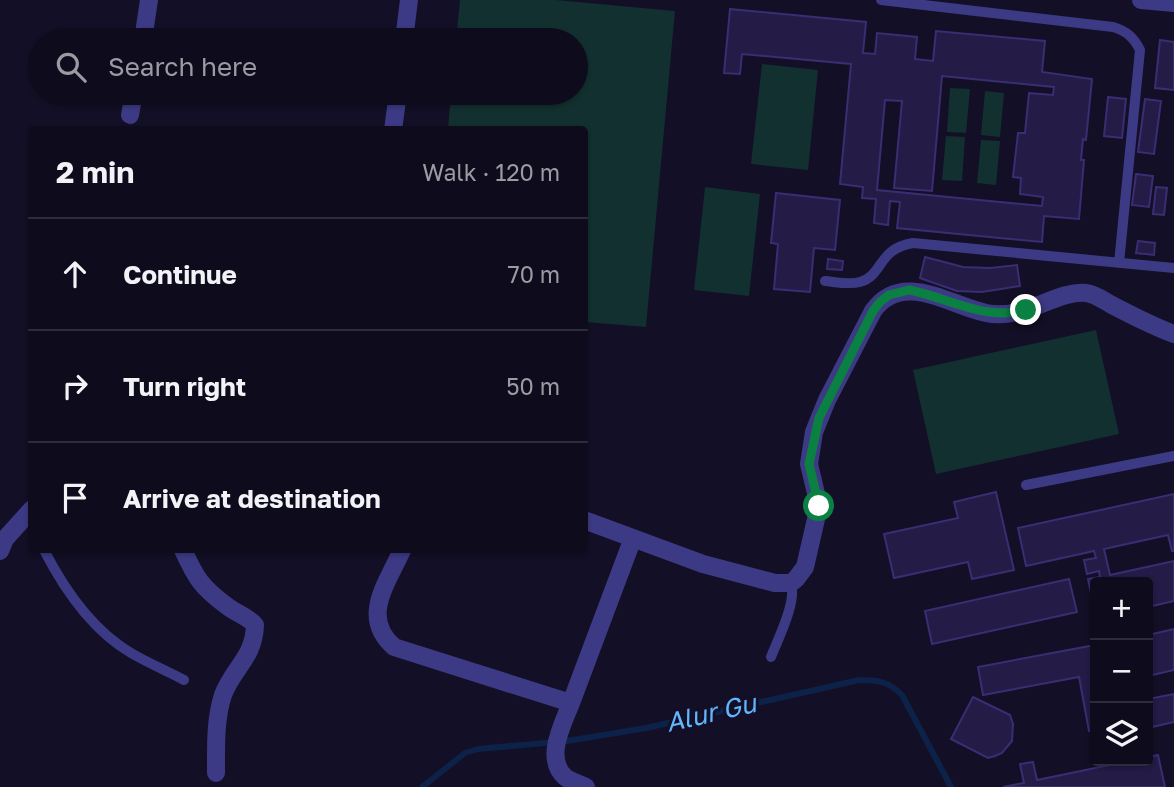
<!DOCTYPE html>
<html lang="en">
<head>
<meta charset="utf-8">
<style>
  body { margin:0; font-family:"Golos Text",sans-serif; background:#171425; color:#f1f3f6 }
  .controls { position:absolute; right:21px; bottom:21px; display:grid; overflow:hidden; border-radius:7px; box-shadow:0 2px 5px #0004 }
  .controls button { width:63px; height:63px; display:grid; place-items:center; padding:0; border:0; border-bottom:2px solid #2e2b3b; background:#0e0b1c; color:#f1f3f6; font:35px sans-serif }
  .stop { position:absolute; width:21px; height:21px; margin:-16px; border:5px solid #0b8043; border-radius:50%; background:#fff }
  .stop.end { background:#0b8043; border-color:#fff; box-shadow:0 2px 7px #0008 }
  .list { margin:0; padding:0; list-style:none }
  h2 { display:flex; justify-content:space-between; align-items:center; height:91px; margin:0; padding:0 28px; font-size:30px }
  h2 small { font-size:23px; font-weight:400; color:#9b9ba3 }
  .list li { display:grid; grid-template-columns:46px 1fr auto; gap:21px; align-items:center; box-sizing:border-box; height:112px; padding:0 28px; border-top:2px solid #2e2b3b }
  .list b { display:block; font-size:26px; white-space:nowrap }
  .list em { font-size:23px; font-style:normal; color:#9b9ba3 }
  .icon { flex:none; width:38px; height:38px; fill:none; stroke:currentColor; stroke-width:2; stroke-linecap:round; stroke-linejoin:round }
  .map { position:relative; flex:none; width:1174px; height:787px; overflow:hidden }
  .search { position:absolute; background:#0e0b1c; box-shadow:0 2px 5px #0004; left:28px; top:28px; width:560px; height:77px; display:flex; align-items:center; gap:18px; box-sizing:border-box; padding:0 24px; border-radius:38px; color:#9b9ba3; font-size:26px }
  .panel { position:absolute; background:#0e0b1c; box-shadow:0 2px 5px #0004; left:28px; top:126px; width:560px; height:427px; border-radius:7px }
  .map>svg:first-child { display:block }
</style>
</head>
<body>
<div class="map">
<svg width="1174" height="787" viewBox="0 0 1174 787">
  <rect width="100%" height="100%" fill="#130f26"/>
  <path fill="#12302f" d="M460,0H556L675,11L646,327L585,322L584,130L448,129L451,93H576V40H456Z
    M762,64L818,70L808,170L751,164Z
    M950,88L970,89L966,133L947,132Z
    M985,91L1004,93L1000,137L981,135Z
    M946,136L965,137L962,181L942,180Z
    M981,140L1000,141L996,185L977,183Z
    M705,187L760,194L749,296L694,290Z
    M1096,330L1119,434L936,474L913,370Z"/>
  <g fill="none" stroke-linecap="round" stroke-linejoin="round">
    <path stroke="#0c2248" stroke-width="6" d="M422,787L465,753L478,749L567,741L646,728L859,680C878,680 888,681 902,695L951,787"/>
  </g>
  <path fill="#241b47" stroke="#3b2d73" stroke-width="2" fill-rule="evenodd" d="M730,9L866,22L863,53L875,54L877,33L917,37L915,59L933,61L936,31L1045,41L1042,72L1092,79L1086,140L1083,139L1081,160H1084L1079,219L1044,216L1042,242L897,228L900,202L890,201L888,225L874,223L876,199L862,198L863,187L840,184L851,64L742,54L740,74L724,73ZM942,76L1054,87L1053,95L1029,93L1025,133H1018L1013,177L1021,178L1020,194L1043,197L1042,206L877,190L885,100L902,101L894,188L932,191Z
    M1160,40L1174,42V90L1155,88Z
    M1108,97L1126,99L1122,138L1104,136Z
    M1145,99L1161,101L1154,154L1138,152Z
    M1136,174L1153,176L1149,207L1132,205Z
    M1156,187L1167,188L1164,215L1153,214Z
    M776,193L840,200L835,250L814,248L810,292L774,289L778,244L771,243Z
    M1138,241L1155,243L1154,255L1136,253Z
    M925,257L963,267L990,268L1017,265L1020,286L982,292L957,291L920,278Z
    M828,259L843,261L842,270L827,269Z
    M996,492L1014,570L972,579L968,562L894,578L884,534L958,518L954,502Z
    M1174,494V551H1172L1168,535L1104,549L1110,575L1174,561V601L1148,607V582H1095V612L1088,579L1100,577L1099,571L1087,574L1084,560L1096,558L1094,551L1026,566L1018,528Z
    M1069,579L1077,612L932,644L925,611Z
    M1174,629V670L1148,676V635Z
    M1095,645V729L1089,731L1079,677L983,695L978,667Z
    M1174,694V722L1148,728V699Z
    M973,697L1010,715L1013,724L1012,741L1002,753L995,756L988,758L951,739Z
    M1158,755L1165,787H1003L1024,783L1020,764L1033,762L1037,780L1129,761H1148V757Z"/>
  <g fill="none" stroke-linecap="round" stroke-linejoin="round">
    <path stroke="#3d3a85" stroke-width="10" d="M881,0L1113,27C1127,31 1134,38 1140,50L1119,263
      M825,281C836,282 849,285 860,282C884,275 877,249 913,243L1174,268
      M1026,485L1174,456
      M44,550C64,589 92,630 131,653C148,663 167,671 184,680
      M771,657C778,639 797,602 791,583"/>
    <path stroke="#3d3a85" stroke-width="18" d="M1141,0L1174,3
      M143,40L149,0
      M404,40L409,0
      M130,115L134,93
      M393,130L398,93
      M584,520L703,564L775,583H791L796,579L805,567L819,506L809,464L814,432L827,400L873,311C902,270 949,305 986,313C1024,321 1056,290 1086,293C1095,294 1103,300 1110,304C1131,315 1152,326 1174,334
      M183,550C196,578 201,587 227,606C237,614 247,616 255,625C254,658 233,668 223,695C215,719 216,747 216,773
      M402,550C387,584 360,617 394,647L571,703L633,538
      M0,551L5,539L32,509
      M571,703C563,724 544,758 565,777C570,781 580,784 586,787"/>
  </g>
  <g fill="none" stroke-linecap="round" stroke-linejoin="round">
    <path stroke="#0b8043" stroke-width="9" d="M819,506L809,464L819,418L873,311L880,302L889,295L909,290C950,298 983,321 1026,310"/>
  </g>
  <g text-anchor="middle" stroke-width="6" stroke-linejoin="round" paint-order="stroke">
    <g font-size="26" font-style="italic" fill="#62b6ff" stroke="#130f26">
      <text transform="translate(711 713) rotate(-13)" y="9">Alur Gu</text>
    </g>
  </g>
</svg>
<div class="controls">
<button>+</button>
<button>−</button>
<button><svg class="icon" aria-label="layers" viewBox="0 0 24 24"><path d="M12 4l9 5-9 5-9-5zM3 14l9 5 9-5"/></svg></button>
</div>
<div class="stop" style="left:819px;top:506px"></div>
<div class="stop end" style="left:1026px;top:310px"></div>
<div class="search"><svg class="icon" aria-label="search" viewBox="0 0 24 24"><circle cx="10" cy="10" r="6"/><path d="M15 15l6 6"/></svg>Search here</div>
<section class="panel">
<h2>2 min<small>Walk · 120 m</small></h2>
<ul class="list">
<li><svg class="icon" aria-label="ahead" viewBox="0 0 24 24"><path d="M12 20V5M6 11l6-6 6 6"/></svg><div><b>Continue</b></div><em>70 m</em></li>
<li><svg class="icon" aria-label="right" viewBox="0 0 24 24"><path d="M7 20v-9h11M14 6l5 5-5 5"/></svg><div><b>Turn right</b></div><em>50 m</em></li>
<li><svg class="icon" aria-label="arrive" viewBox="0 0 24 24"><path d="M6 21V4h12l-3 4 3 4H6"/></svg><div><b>Arrive at destination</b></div></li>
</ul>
</section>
</div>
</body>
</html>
